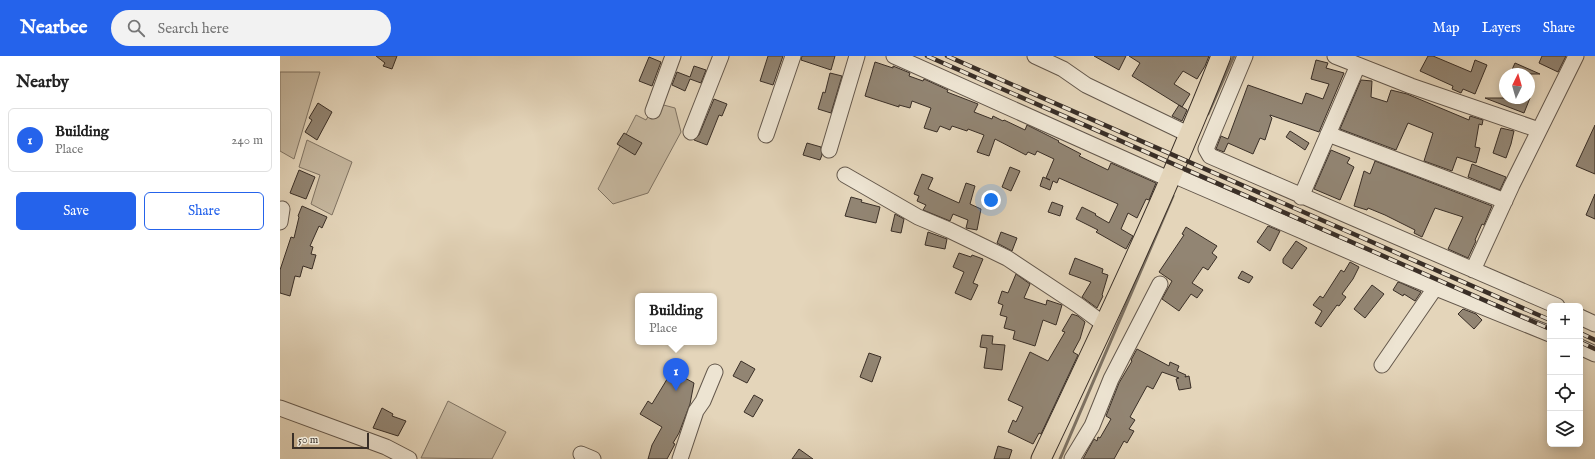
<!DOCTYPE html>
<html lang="en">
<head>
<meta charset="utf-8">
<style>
  body { margin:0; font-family:"IM FELL English",serif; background:#f2f2f2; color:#222 }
  .controls { position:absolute; right:12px; bottom:12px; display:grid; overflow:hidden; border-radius:6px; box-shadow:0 2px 10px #0003 }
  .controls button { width:36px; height:36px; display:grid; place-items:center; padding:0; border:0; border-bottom:1px solid #e0e0e0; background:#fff; color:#222; font:20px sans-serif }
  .compass { position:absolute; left:1219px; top:12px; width:36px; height:36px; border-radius:50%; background:#fff; box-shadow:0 2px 10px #0003; rotate:5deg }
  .scale { position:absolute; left:12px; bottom:10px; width:77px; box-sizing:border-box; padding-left:4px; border:2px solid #3a2f27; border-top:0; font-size:11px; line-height:14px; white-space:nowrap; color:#3a2f27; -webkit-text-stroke:3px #ede4d2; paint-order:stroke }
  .you { position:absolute; left:711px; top:144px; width:14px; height:14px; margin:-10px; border:3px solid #fff; border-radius:50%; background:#1a73e8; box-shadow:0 0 0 6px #1a73e833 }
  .badge { display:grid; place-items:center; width:26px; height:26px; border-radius:50%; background:#2563eb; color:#fff; font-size:13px; font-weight:700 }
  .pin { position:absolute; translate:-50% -33px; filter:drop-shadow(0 1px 2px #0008) }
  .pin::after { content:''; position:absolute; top:21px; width:14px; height:12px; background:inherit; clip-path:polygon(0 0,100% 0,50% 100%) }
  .popup { position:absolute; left:355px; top:237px; width:82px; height:52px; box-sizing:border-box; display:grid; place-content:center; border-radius:6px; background:#fff; filter:drop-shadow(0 1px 3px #0005); font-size:13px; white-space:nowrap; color:#767676 }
  .popup b { font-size:15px; color:#222 }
  .popup::after { content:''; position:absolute; left:50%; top:100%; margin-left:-8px; border:8px solid transparent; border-top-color:#fff }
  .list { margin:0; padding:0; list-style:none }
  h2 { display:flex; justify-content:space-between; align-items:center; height:52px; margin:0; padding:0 16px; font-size:17px }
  h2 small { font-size:13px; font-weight:400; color:#767676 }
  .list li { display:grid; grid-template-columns:26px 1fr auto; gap:12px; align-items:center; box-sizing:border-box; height:64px; margin:0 8px 8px; padding:0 8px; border:1px solid #e0e0e0; border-radius:6px }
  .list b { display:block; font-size:15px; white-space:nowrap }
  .list p { margin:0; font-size:13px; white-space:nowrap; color:#767676 }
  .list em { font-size:13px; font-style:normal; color:#767676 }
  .actions { display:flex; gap:8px; padding:12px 16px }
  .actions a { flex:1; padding:9px 0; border:1px solid #2563eb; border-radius:6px; text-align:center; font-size:14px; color:#2563eb }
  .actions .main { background:#2563eb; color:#fff }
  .icon { flex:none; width:22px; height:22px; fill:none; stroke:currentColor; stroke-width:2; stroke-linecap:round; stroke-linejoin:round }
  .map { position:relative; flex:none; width:1315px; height:403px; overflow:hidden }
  header { display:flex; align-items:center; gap:24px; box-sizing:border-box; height:56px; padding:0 20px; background:#2563eb; color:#fff }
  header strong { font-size:19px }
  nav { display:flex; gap:22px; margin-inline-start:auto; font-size:14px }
  .search { width:280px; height:36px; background:#f2f2f2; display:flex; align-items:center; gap:10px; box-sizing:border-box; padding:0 14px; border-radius:22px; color:#767676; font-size:15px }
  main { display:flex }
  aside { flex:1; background:#fff }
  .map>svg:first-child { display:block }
</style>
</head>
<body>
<header>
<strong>Nearbee</strong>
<div class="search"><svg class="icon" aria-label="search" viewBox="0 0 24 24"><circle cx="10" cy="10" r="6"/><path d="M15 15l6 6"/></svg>Search here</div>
<nav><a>Map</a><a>Layers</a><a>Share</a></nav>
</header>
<main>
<aside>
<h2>Nearby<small></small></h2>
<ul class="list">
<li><span class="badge">1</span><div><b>Building</b><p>Place</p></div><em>240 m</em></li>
</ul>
<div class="actions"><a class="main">Save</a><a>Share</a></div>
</aside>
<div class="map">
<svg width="1315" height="403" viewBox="0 0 1315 403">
  <rect width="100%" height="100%" fill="#e4d5ba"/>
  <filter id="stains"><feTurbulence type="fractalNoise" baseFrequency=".005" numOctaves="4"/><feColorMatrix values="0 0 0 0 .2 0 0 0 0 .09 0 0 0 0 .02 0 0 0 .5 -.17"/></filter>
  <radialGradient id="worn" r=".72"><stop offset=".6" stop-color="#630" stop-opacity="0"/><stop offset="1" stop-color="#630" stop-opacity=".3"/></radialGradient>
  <path fill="#c7b9a1" stroke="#807464" d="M0,16H40L14,103L0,95Z
    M376,47L395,52L401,76L368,137L333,148L318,133L356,59L366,64Z
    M27,84L72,106L52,159L31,148L40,119L19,111Z
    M168,345L226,376L212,403L141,402Z"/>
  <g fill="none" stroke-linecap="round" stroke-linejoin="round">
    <path stroke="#7d7161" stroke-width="3" d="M928,58L954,0
      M780,403L893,140"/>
  </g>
  <path fill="#928573" stroke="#3a2f27" d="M96,0H117L112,13L103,10L105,7Z
    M488,0H503L493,29L480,25Z
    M522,0H555L551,14L521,4Z
    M814,0H846L839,14Z
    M849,0H929L925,10L917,23L903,15L894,28L910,38L902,51L852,20L860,7Z
    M1148,0H1153L1191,16L1195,4L1207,9L1195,38L1183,33L1181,37L1172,33L1173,30L1140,15Z
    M1262,0H1286L1278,16L1259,7Z
    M369,1L381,6L372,30L359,25Z
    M1036,4L1048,7L1046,12L1064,17L1039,76L990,59V60L992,62L985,84L980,82L973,98L948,87L944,96L936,93L941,80L948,83L968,29L1022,48L1026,37L1043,43L1049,28L1031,23Z
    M595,6L613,12V10L630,17L629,20L643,25L644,23L668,34L667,36L698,48L694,56L712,63L713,60L723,65L724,64L745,74L747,69L779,85L778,86L801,98L799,100L828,114L831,107L876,127L869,144L866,143L857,162L848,157L841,173L853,180L846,193L816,176L818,174L796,163L802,151L816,158L815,159L829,167L838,148L779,122L777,127L773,125L770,134L760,130L763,121L770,124L766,122L774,103L757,95L755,99L748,96L746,99L715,83L709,100L697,96L704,79L688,73L687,75L672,70L670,74L660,70L657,76L644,72L651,52L632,45L630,52L619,49V51L585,40Z
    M1235,7L1260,18H1230Z
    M414,10L426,14L421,27L410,23L405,35L392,29L397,16L410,21Z
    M550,17L562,20L551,57L538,53L543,36L545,37Z
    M1081,24L1092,25L1091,41L1107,46L1111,34L1127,38L1189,64L1190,60L1203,64L1202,69L1199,68L1195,91L1200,92L1196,107L1177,101L1172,115L1144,105L1153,77L1128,67L1116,94L1060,73Z
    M1205,42H1250L1244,57Z
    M434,43L447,48L442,60L439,59L427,89L414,84L419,79Z
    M38,47L52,56L37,84L25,76L32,64L29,62Z
    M899,49L907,54L902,65L892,60Z
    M1315,69V118L1296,110Z
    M1221,72L1234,75L1231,88L1226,102L1213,97Z
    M1010,75L1029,87L1025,94L1006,81Z
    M344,77L362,87L355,99L337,88Z
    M527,87L541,91L542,99L540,104L523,99Z
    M1051,94L1070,102L1067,107L1074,111L1060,144L1034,133Z
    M1095,105L1212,150L1204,169L1202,168L1195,184L1196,185L1188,202L1168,193L1183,161L1155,152L1142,181L1134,177L1135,174L1105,159L1088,152L1087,154L1074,150L1084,115L1090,118Z
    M1192,108L1226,121L1220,134L1188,121Z
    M730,111L740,115L731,135L722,131Z
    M19,114L35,121L26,143L10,137Z
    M642,118L653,122L648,133L679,147L686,127L695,130L690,148L701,153L697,174L686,172L688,164L673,158L670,165L643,154L646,149L637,145L639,140L634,138Z
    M1315,138V163L1306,159Z
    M571,141L582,144L581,146L600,151L596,167L565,160Z
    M772,146L783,150L780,160L768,156Z
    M22,150L47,161L42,172L39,170L30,190L33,191L31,198L36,199L32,213L23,210L20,221L15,220L10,240L0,237V214L11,181L14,182L19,161L18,160Z
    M615,158L624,163L621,177L611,175Z
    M988,170L1000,175L990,195L977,186Z
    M906,171L937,190L932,197L937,201L928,214L923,211L912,227L923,234L917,242L911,238L899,255L882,243L892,225L879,216L904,179L902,178Z
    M648,176L667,183L665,193L645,189Z
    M721,176L737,182L732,195L717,187Z
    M1016,185L1027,192L1012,213L1003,207V203Z
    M679,197L691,201L692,199L703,203L693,227L698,229L691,244L675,237L684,216L673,211Z
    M795,202L823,213L822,217L828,219L822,239L823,240L817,252L802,241L811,226L789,218Z
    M1070,206L1079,211L1073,223L1062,238L1066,241L1059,250L1057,249L1041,271L1035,267L1042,255L1033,249L1040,240L1043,242L1061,214L1064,216Z
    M962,215L973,221L969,227L958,222Z
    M736,218L750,228L744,242L766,249L767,244L782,249L776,269L763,264L755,290L733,283L735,275L724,272L727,261L720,259L723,249L718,247L722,235L728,237Z
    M1118,226L1121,227L1141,236L1135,245L1124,238L1123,240L1113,234Z
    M1092,229L1104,238L1085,262L1074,253Z
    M1183,253L1196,258L1202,264L1194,273L1178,258Z
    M792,258L798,260L805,266L800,283L793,296L798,299L761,378L759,377L753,388L728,376L733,364L736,366L743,351L728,344L750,296L768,305L785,276L782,275Z
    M702,279L713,280L712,288L725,289L722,314L704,312L707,292L700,291Z
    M857,293L889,310L890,306L899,310L897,315L906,319L905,321L909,320L911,332L899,334L896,323L899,322L882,316L873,333L867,330L850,361L855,364L849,373L854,375L847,387L844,385L834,403H803L814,383L817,385L818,381L820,382L831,363L826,360L839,327L852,305L851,304Z
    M589,297L601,301L592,326L580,321Z
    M461,305L475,313L467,327L453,320Z
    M392,315L414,327L410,348L399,377L393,387L395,388L387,403H368L372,389L382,371L360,358L368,345L372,348Z
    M474,339L483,344L473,361L464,356Z
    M102,352L113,358L112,360L126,365L118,380L93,372Z
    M718,390L732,394L729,403H714Z
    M519,393L533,403H512Z"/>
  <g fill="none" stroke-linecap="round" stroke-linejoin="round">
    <g stroke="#64584c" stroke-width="17">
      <path id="minor" d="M614,0L891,124
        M755,0L783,13L806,29L910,79
        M965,0L926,93L930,100L1277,250
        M1055,0L1131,30L1259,74
        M373,55L393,0
        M411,76L441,0
        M1048,78L1225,145
        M486,79L513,0
        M549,94L577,0
        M565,119L638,161L669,174L727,202L798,249L825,269
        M893,119L1124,219L1270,278
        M1021,141L1078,9
        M0,166L2,153
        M1193,214L1232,129L1296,0
        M1300,261L1315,268
        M1300,291L1315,298
        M1102,309L1155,232
        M0,352L106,391L129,403
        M301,398L313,403
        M400,403L416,355L423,345L435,316
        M792,403L812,370L831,323L880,228"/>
    </g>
    <g stroke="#3a2f27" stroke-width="21">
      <path id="major" d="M761,403C824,270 887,137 941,0"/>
    </g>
    <use href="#minor" stroke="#ede4d2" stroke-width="15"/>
    <use href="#major" stroke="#e4d5ba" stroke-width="19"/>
    <g stroke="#3a2f27" stroke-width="4.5">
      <path id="rail" d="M647,0L1270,273
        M667,0L1270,264
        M1300,277L1315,284
        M1300,286L1315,293"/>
    </g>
    <use href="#rail" stroke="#ede4d2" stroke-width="3" stroke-dasharray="9" stroke-linecap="butt"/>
  </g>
  <rect width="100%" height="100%" filter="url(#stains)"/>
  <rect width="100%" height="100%" fill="url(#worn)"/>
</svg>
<div class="controls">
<button>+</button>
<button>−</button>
<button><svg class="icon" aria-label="locate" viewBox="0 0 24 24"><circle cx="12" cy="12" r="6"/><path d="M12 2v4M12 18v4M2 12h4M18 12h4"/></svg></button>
<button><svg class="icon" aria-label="layers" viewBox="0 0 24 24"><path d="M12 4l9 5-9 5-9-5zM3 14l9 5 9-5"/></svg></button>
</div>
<svg class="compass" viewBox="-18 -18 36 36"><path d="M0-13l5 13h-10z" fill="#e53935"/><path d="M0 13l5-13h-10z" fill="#767676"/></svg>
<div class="scale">50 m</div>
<div class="you"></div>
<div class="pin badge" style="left:396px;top:335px">1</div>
<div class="popup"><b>Building</b>Place</div>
</div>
</main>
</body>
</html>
